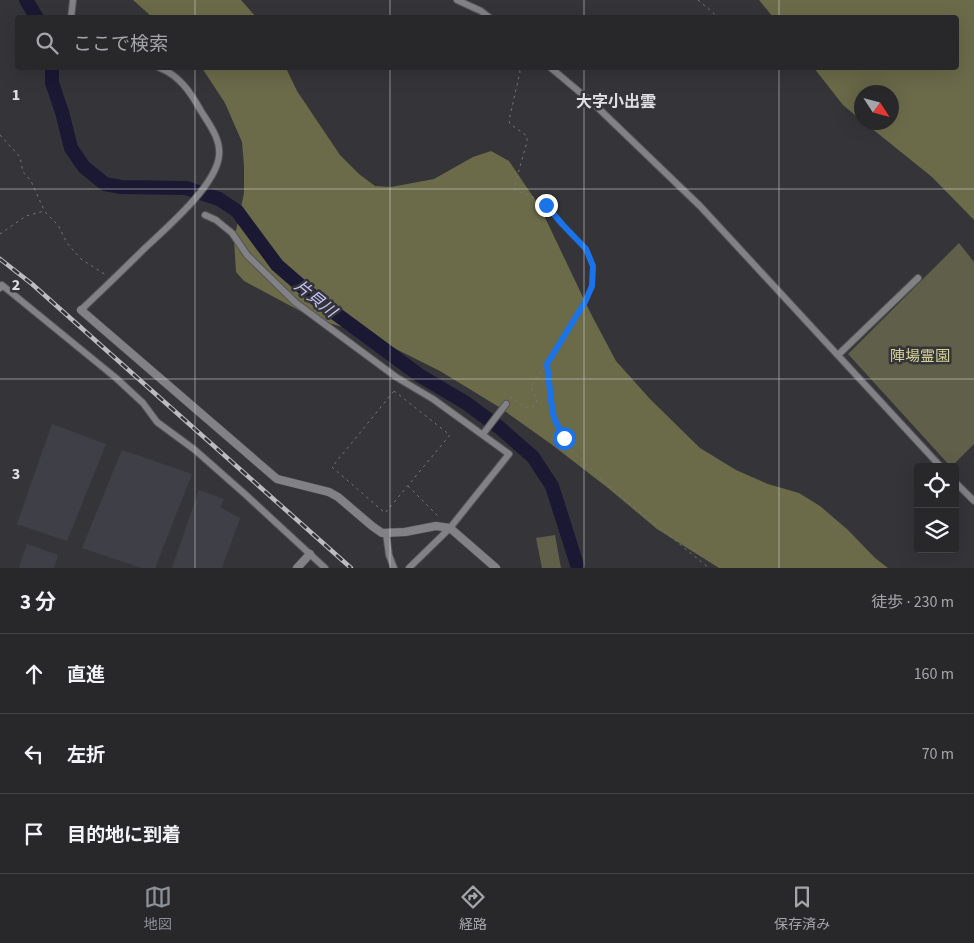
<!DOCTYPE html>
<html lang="ja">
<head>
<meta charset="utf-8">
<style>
  body { margin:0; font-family:"Source Sans 3","Noto Sans JP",sans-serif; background:#343437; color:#f1f3f6 }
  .controls { position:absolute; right:15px; bottom:15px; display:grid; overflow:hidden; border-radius:5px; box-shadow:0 5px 20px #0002 }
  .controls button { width:45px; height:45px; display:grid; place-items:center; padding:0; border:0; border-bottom:1px solid #444447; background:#28282b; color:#f1f3f6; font:25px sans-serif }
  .compass { position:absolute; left:854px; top:85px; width:45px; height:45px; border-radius:50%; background:#28282b; box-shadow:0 5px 20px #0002; rotate:126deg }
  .stop { position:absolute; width:15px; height:15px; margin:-11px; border:4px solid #1a73e8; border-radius:50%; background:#fff }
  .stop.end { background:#1a73e8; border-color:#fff; box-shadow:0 1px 5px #0008 }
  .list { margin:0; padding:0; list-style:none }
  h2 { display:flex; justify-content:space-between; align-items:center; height:65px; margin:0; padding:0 20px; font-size:21px }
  h2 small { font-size:16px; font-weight:400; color:#a5a6a9 }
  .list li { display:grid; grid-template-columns:32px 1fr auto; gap:15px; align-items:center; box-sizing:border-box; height:80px; padding:0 20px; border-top:1px solid #444447 }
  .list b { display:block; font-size:19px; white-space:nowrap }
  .list em { font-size:16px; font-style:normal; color:#a5a6a9 }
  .icon { flex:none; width:28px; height:28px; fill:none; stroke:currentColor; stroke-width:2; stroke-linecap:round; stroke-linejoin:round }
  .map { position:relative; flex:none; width:974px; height:568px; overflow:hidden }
  .search { position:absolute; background:#28282b; box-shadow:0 5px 20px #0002; left:15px; right:15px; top:15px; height:55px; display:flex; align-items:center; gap:12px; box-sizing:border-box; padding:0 18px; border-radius:5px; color:#a5a6a9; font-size:19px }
  .sheet { height:305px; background:#28282b }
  nav { display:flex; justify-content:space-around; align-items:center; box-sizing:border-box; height:70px; border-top:1px solid #444447; background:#28282b; font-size:14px; color:#a5a6a9 }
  nav a { display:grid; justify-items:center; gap:2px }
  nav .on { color:#8c9099 }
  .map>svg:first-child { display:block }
</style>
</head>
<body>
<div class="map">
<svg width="974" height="568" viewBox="0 0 974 568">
  <rect width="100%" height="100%" fill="#353539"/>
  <path fill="#3f3f48" d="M52,424L106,444L67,541L17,524Z
    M122,450L192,474L155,568H142L82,548Z
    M199,490L224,499L220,507L240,518L222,568H172Z
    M27,544L58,555L54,568H19Z"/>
  <path fill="#605f49" d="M959,243L974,262V444L951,467L848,354Z
    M555,535L561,568H542L536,538Z"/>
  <path fill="#6b6a49" d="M133,0H241L256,17H152Z
    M759,0H974V220L932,177L865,123L892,122V92H862L861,120L843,105L814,68H956V18L773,17Z
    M202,68H286L297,91L340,155L359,174L375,186L391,187L434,179L473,157L491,151L509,161L540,207L591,314L616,361L650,399L700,448L736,470L768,484L799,493L820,506L848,530L875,558L888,568H719L657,529L608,488L551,444L499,407L440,371L388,345L365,334L313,318L244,281L236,272L234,240L244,193V166L242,142L225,103Z"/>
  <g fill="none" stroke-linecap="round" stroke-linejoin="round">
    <path stroke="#1a1832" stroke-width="14" d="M26,0L37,18
      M52,68V83L62,112L71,148L84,167L105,184L121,187L186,188L219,199L237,211L277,265L316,299L419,375L466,403L500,428L533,457L552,486L578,568"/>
    <g stroke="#545456" stroke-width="8">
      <path id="minor" d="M457,0L481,11L490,18
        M71,18L73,0
        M551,68L595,105L700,206L941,467
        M205,215L216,220L232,233L247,255L296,303L396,377L433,399L509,454L450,528L409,568
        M0,288L2,285L116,378L143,403L157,422L195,450L246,495L325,568
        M81,310C102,290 123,270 144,249C165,229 216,186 219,156C221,139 209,124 201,111C191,93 180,76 160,68
        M838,355L918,278
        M483,434L506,404
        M955,482L974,501
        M386,533L389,555L394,568"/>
    </g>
    <g stroke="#545456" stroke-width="9">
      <path id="tertiary" d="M81,310L277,479L329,492L338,497L372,526L382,533L405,532L436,526L450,528L496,568
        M297,568L310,554"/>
    </g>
    <path stroke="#76767a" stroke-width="1" stroke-dasharray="2.5 4" stroke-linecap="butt" d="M698,0L719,18
      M973,0L974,1
      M0,135L20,157L23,172L31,181L44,210
      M0,234L26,216L44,211L58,225L67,243L81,259L106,275
      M547,364L555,418L564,438L573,452L613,490L709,568
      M394,391L450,435L385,513L332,467Z
      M510,398L511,397L527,408L534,406L537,400L531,387C549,360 598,297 593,266C590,249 576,238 565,227C558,221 554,213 548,206C541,199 526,195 517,191L514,188L527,142V136L510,124L509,120L520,72L519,68
      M408,486L440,518"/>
    <use href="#minor" stroke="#828286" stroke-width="6"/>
    <use href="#tertiary" stroke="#828286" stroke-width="8"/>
    <g stroke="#bdbdbf" stroke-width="4.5">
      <path id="rail" d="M0,259L32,284L351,568"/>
    </g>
    <use href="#rail" stroke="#353539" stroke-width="2.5" stroke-dasharray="8" stroke-linecap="butt"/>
  </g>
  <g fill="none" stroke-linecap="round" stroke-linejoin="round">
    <path stroke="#1a73e8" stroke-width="6" d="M546,205L562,224L586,249L593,266L592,286L585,302L547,364L552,408L554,418L564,438"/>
  </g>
  <path fill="none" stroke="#e0e0e2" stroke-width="1" stroke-opacity="0.55" d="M195,0V18M390,0V18M584,0V18M779,0V18M195,68V568M390,68V568M584,68V568M779,68V568M0,189H974M0,379H974"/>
  <g text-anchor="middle" stroke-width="5" stroke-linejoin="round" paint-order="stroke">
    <g font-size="15" fill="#d6d497" stroke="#353539">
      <text x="920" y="361">陣場霊園</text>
    </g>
    <g font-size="16" font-weight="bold" fill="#e0e0e2" stroke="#353539">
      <text x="616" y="107">大字小出雲</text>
    </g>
    <g font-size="16" font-style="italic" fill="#c6c4fd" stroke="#353539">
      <text transform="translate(316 298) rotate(39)" y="6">片貝川</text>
    </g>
  </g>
  <g font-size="16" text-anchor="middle" font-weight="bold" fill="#e0e0e2" stroke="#353539" stroke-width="5" stroke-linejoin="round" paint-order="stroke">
    <text x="16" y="100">1</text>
    <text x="16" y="290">2</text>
    <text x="16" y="479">3</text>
  </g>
</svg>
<div class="controls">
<button><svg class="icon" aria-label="locate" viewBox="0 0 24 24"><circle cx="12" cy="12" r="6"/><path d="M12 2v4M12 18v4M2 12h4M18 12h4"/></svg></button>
<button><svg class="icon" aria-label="layers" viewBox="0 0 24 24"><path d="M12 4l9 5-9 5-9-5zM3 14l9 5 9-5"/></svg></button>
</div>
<svg class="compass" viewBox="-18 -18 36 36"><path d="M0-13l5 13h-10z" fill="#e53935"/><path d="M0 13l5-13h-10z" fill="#a5a6a9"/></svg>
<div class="stop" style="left:564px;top:438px"></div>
<div class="stop end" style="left:546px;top:205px"></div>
<div class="search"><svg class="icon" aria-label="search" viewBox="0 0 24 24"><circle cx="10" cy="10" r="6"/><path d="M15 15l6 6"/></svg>ここで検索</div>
</div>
<section class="sheet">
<h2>3 分<small>徒歩 · 230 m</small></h2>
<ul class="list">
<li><svg class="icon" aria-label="ahead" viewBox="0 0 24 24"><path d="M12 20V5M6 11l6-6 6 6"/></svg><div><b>直進</b></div><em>160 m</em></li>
<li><svg class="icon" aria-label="left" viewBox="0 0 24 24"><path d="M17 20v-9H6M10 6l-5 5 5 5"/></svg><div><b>左折</b></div><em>70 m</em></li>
<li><svg class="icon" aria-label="arrive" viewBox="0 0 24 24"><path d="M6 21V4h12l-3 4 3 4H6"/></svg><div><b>目的地に到着</b></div></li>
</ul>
</section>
<nav>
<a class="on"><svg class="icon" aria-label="map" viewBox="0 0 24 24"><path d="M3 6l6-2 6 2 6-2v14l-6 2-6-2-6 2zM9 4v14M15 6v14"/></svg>地図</a>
<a><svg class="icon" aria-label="directions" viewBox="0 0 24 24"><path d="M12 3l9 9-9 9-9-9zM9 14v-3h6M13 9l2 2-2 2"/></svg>経路</a>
<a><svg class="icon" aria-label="saved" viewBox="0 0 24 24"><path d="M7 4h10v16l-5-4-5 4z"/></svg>保存済み</a>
</nav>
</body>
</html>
